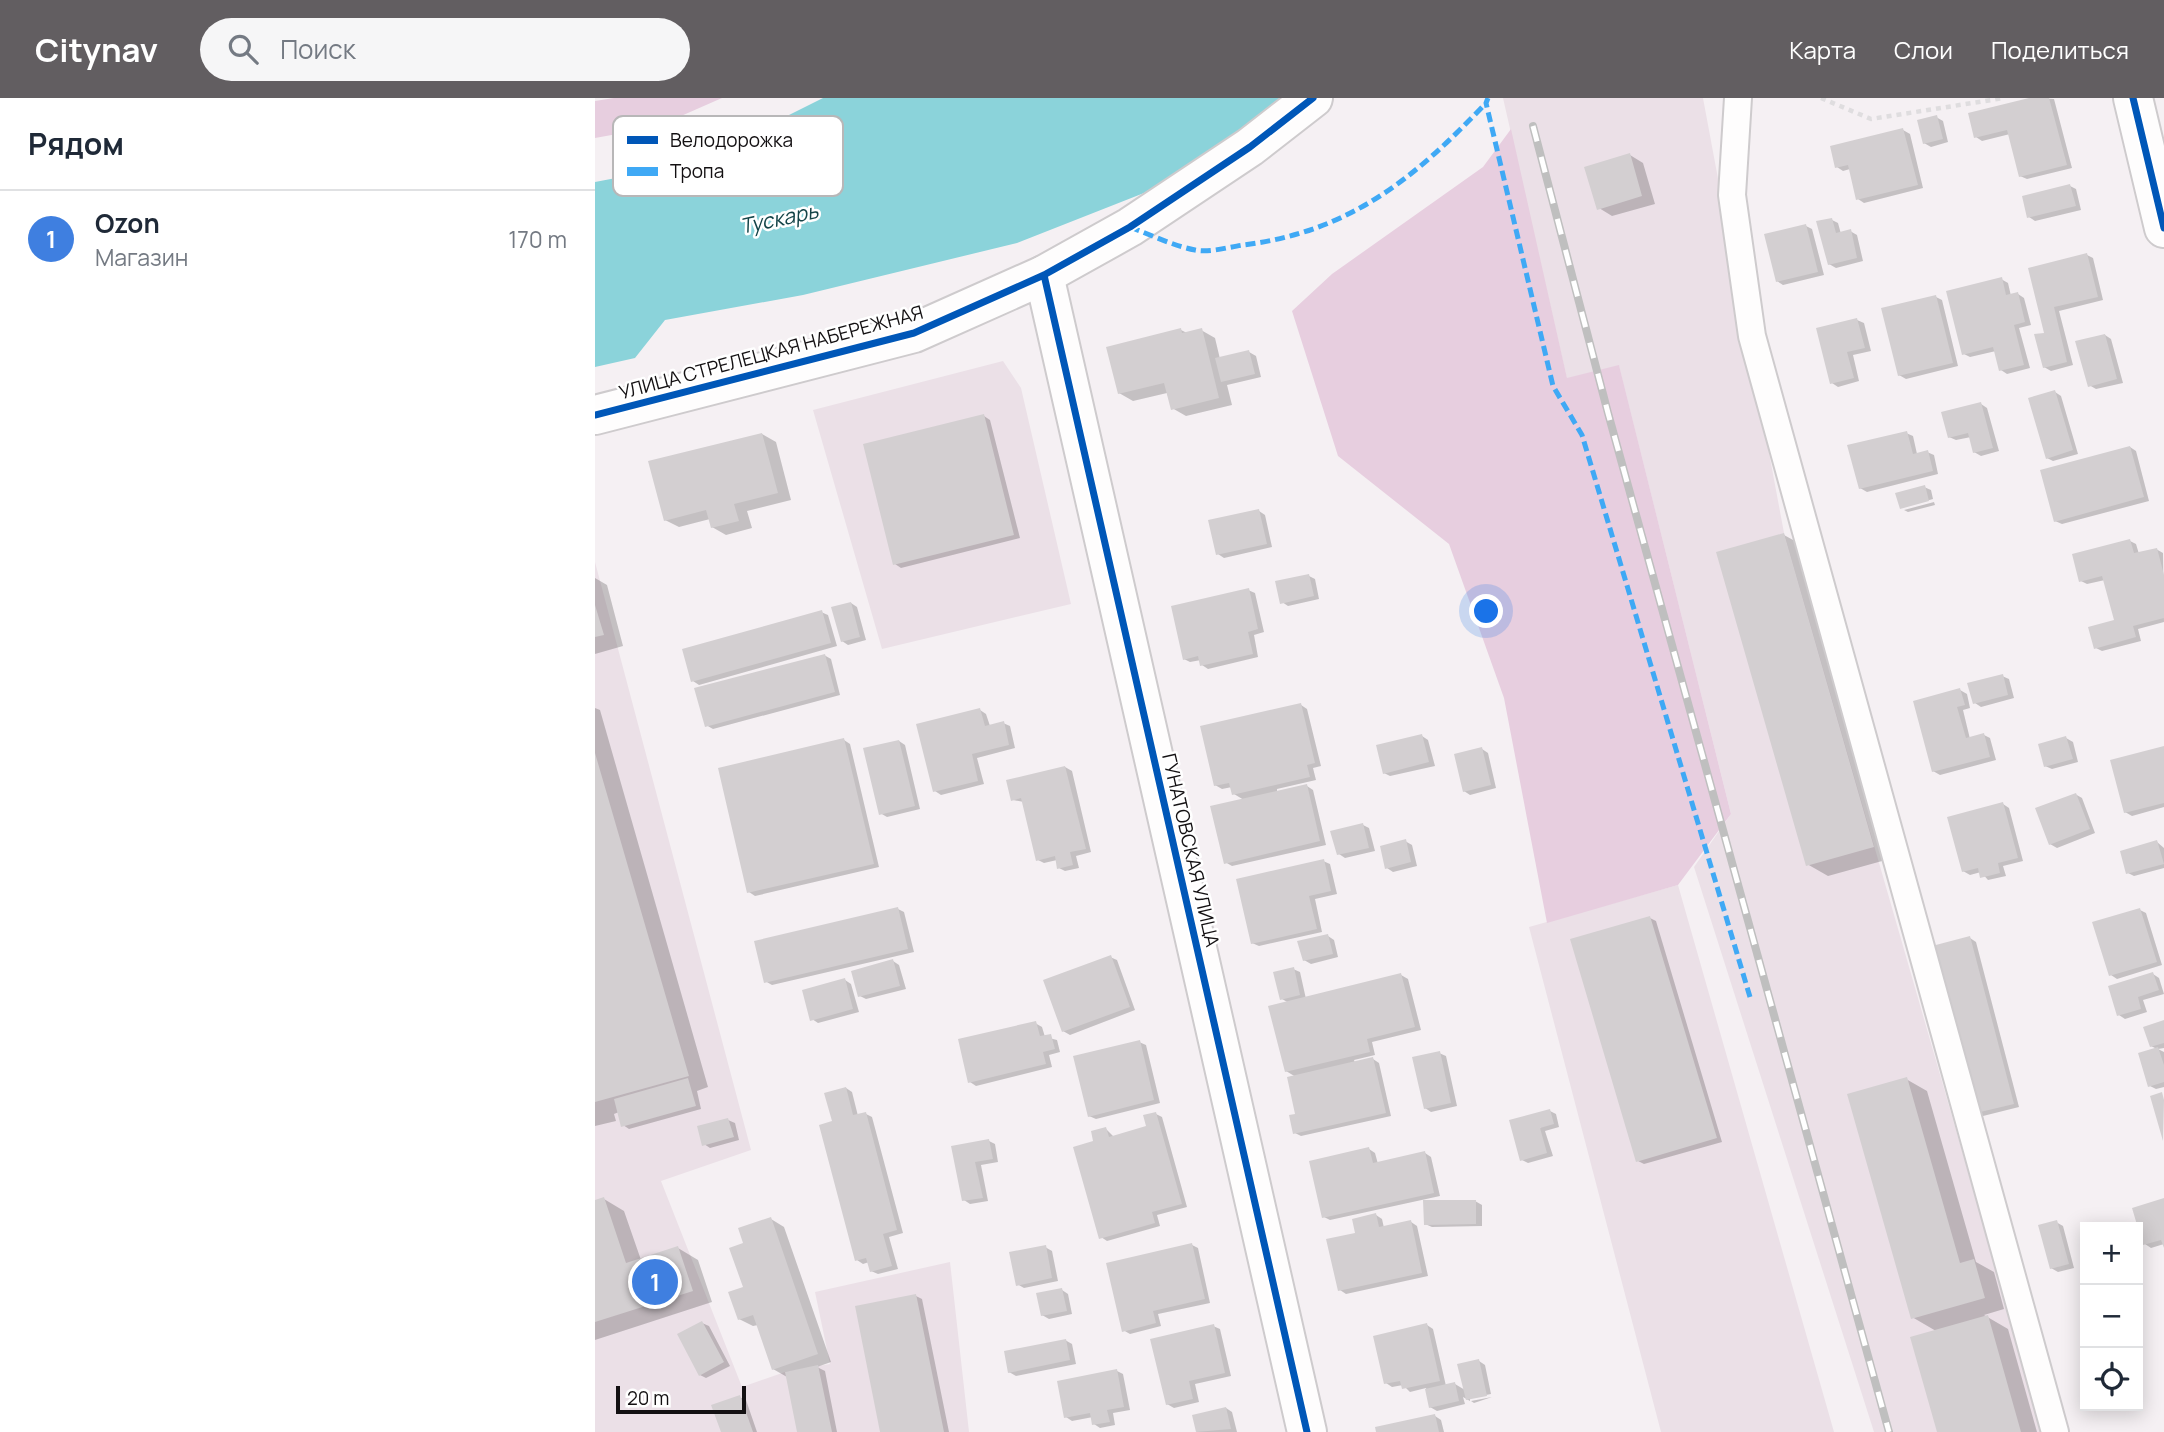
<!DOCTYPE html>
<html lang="ru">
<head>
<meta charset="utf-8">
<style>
  body { margin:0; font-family:Manrope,sans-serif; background:#f6f6f7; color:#1f2937 }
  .controls { position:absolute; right:21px; bottom:21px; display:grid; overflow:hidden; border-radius:0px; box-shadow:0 4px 18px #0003 }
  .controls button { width:63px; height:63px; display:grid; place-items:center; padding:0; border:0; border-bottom:2px solid #e0e1e3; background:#fff; color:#1f2937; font:35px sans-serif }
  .scale { position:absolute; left:21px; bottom:18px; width:130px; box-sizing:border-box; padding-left:7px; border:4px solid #131012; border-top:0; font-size:19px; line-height:24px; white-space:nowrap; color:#131012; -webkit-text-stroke:5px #fff; paint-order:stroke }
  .you { position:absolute; left:892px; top:514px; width:24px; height:24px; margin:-18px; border:5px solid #fff; border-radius:50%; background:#1a73e8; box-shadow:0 0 0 10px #1a73e833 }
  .badge { display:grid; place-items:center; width:46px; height:46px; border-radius:50%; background:#625e61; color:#fff; font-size:23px; font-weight:700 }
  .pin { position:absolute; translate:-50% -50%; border:4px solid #fff; box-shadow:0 2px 7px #0006 }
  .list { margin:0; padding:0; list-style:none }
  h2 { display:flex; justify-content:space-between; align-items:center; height:91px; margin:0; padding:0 28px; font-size:30px }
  h2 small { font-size:23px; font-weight:400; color:#747a83 }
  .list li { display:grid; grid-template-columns:46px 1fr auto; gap:21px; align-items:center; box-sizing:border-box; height:98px; padding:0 28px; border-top:2px solid #e0e1e3 }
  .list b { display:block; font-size:26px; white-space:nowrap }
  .list p { margin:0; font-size:23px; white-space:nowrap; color:#747a83 }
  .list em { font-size:23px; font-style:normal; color:#747a83 }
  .icon { flex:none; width:38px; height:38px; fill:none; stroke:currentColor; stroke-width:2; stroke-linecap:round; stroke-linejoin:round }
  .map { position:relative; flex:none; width:1569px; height:1334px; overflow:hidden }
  header { display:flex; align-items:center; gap:42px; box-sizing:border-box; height:98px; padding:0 35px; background:#625e61; color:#fff }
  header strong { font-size:33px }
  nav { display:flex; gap:38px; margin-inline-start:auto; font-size:24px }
  .search { width:490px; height:63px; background:#f6f6f7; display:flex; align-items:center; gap:18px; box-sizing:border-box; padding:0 24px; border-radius:38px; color:#747a83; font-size:26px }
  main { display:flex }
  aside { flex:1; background:#fff }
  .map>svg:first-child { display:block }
</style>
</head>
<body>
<header>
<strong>Citynav</strong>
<div class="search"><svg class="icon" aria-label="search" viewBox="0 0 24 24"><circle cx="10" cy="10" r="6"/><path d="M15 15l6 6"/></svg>Поиск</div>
<nav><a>Карта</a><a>Слои</a><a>Поделиться</a></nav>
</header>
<main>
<aside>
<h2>Рядом<small></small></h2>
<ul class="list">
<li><span class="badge" style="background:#3f7fe0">1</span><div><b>Ozon</b><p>Магазин</p></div><em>170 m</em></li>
</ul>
</aside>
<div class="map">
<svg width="1569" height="1334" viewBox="0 0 1569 1334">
  <rect width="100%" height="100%" fill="#f5f0f3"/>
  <path fill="#ebe0e7" d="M908,0H1108L1189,435L1448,1334H1279L1099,769L1136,716L1024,268L972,281Z
    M408,263L426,290L476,506L287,551L218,312Z
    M0,464L156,1052L66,1083L147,1289L190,1274L235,1266L220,1194L355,1164L374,1334H0Z
    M1083,787L1239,1334H1066L934,829Z"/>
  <path fill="#e7cedf" d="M19,0H127L61,29L0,40V3Z
    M916,31L972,280L1024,267L1136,716L1083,787L952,825L909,600L854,446L743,358L697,213L737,176L888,69Z"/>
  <path fill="#8bd3da" d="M228,0H689L657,27L549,95L422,145L208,197L70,222L40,260L0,269V84L63,72L146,41Z"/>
  <path fill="#0003" d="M1441,0L1459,1L1477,70L1432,81L1425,78L1415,36L1387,43L1381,39Z
    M1341,19L1348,23L1353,44L1336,49L1329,45Z
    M1308,32L1315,36L1328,90L1269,105L1263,101L1255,71L1248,73L1242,69Z
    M1035,57L1048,65L1060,106L1017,118L1004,110Z
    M1475,88L1481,91L1486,112L1440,123L1434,119Z
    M1237,122L1243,125L1246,136L1255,133L1262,137L1268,163L1241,170L1234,166Z
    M1211,128L1217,131L1229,177L1188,187L1182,183Z
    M1492,157L1498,160L1508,202L1464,213L1478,267L1456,273L1449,269L1451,236L1435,171Z
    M1406,181L1413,185L1416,198L1423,196L1429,200L1436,227L1424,230L1435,270L1412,276L1406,272L1401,253L1375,259L1369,256Z
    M1341,199L1347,202L1363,268L1311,281L1304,277Z
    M1262,222L1269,225L1276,253L1258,257L1264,283L1243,289L1237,285Z
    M586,232L592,235L606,232L620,240L625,261L654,254L661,258L666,279L632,287L637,307L591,318L577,310L572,295L538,303L524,295Z
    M1510,237L1516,241L1528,285L1501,291L1494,287Z
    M1460,294L1466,298L1483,356L1458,363L1452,360Z
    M1386,306L1392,310L1404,353L1386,358L1379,354L1376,339L1361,342L1354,339Z
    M389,318L395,322L425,440L306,470L300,466Z
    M1311,335L1318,338L1322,356L1332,354L1339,357L1343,376L1272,394L1265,390Z
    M167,336L181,344L196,402L152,413L157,430L131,437L117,429L115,421L84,429L70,422Z
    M1535,349L1541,353L1554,403L1467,426L1460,423Z
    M1329,389L1336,392L1338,401L1306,410Z
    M1339,404L1340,407L1313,414L1309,412Z
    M664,413L670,417L677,449L629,460L623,456Z
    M1189,437L1209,448L1298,760L1233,778L1212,766Z
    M1535,443L1541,446L1544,456L1561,451L1568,455L1569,524L1543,531L1546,543L1507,553L1501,550L1521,524L1510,482L1492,486L1486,483Z
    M714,478L720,481L724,501L693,508L687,504Z
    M0,480L12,487L28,548L0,556Z
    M653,492L660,495L669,534L659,537L663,559L613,571L607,567L606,562L595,564L589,561Z
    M256,505L262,509L271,542L253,547L247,543Z
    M226,514L233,517L242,548L104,587L98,583Z
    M229,557L236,561L245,597L118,631L111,627Z
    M1407,578L1414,581L1419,600L1386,609L1380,605Z
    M1365,592L1372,596L1375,610L1368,612L1375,641L1389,637L1395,640L1401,662L1345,677L1338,673Z
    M706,607L712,611L726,668L718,670L721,682L682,691V695L712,688L718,692L731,747L637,768L630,764L649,702L639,696L637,689L627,691L620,687Z
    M0,610L5,612L113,989L102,993L106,1011L34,1031L28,1027L24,1014L19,1016L21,1023L0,1028Z
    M385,612L391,616L395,628L408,625L415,628L420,650L382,660L389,686L346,697L340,693Z
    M827,638L833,642L840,668L795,678L789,675Z
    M1471,640L1478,644L1483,664L1457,671L1450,668Z
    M249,642L255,646L284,769L160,798L154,794Z
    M304,643L310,647L325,711L292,719L285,715Z
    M1569,650V709L1537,718L1530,714L1517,664Z
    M887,651L893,655L901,690L875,697L869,693Z
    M470,669L477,673L496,754L481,758L484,770L470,773L464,770L462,762L449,765L443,762L429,704L418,702Z
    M1480,696L1487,700L1500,735L1462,750L1455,746Z
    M1408,706L1414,710L1428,763L1408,768L1411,778L1393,782L1386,774L1375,777L1368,773Z
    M768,727L774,730L780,753L750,760L744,756Z
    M810,743L817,747L822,768L798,774L792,770Z
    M1562,744L1569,750V770L1539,778L1533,775Z
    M728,763L735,766L742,796L720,801L727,834L664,848L657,845Z
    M303,811L309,814L319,854L177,887L170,883Z
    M1545,812L1551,815L1567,867L1522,881L1516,877Z
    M1055,820L1061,823L1127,1044L1049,1066L1043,1063Z
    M733,838L739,842L743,859L716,866L709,862Z
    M1375,840L1381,844L1424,1009L1388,1018L1382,1014Z
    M515,859L522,862L540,912L475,937L468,933Z
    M298,863L304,867L311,891L271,901L265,898Z
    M698,871L705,874L711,901L806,877L813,881L826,932L777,944L780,957L759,962L760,965L778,961L784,965L796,1018L706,1038L700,1035L703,1017L701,979L691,973L694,905L687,901Z
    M1558,876L1564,880L1569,896L1548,902L1552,914L1530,921L1524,917Z
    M250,882L256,886L264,914L223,925L217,921Z
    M1569,924V950L1563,951L1569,954V989L1561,991L1555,988L1562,951L1556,948L1551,930Z
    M440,925L447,929L450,939L462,942L465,954L454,957L457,969L381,988L375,984Z
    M544,944L551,947L565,1005L501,1021L494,1018Z
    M844,955L851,958L862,1008L836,1014L830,1010Z
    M1311,981L1332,993L1381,1164L1399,1174L1409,1211L1389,1217L1413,1231L1442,1334H1343L1341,1233L1317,1219Z
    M251,990L257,994L263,1018L271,1016L277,1019L308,1135L294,1139L303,1171L283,1176L276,1173L274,1164L268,1166L262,1162L239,1025Z
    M955,1013L961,1016L964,1029L950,1033L958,1058L933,1065L927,1062Z
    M561,1016L567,1019L592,1109L562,1117L565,1128L512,1143L506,1139L500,1044L511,1031L519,1039L553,1030Z
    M133,1022L140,1025L144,1042L115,1050L109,1046Z
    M394,1043L400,1046L403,1064L386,1067L393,1103L375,1106L369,1102L358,1050Z
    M774,1051L780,1055L783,1066L830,1055L836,1059L845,1098L735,1122L729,1119Z
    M9,1101L29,1113L46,1162L83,1150L103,1162L117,1204L0,1242V1104Z
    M1569,1102V1146L1556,1150L1550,1146L1539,1111Z
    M880,1103L887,1107V1128L837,1129L830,1126Z
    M781,1117L787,1121L789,1130L816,1124L822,1128L833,1178L751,1196L745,1192L762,1136Z
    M176,1121L189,1129L236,1264L222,1269L230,1273L242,1334H204L192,1279L178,1271L163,1227L158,1228L144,1221L150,1190V1146Z
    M1461,1124L1468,1128L1479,1170L1463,1174L1456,1170Z
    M597,1147L603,1150L615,1205L563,1216L566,1228L535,1236L528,1232Z
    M450,1149L457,1153L463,1183L429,1190L422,1186Z
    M467,1192L473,1196L477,1216L454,1221L447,1217Z
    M321,1198L327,1201L354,1334H287Z
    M107,1225L114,1228L135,1268L111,1280L105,1277Z
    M832,1227L838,1231L851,1288L860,1286L870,1292L884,1263L890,1267L896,1296L875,1300V1303L868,1299L870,1306L842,1313L835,1309L831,1290L815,1294L808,1287L797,1289L791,1285Z
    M618,1228L625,1231L636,1278L600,1286L604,1304L579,1310L572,1306Z
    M470,1242L477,1246L481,1266L421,1278L414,1274Z
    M522,1273L528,1276L535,1312L518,1315L520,1327L505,1330L499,1326L498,1319L477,1323L471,1319Z
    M144,1299L151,1302L162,1334H128Z
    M897,1299L879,1305L876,1303Z
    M631,1310L637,1314L642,1334H602L599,1318Z
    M840,1318L846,1322L849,1334H783Z"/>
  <path fill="#d3cfd1" d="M1434,0H1454L1472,67L1424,79L1412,32L1379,40L1373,15Z
    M1342,17L1348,41L1328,46L1322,22Z
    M1308,30L1323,87L1261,102L1253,67L1240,70L1235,48Z
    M1035,55L1047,98L1002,112L989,69Z
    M1475,86L1481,108L1432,120L1427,98Z
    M1237,120L1241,135L1256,131L1262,160L1233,167L1221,123Z
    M1211,126L1223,174L1181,184L1169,136Z
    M1492,155L1503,199L1459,209L1472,264L1448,270L1439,236L1449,235L1433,170Z
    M1407,179L1411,197L1423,194L1430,224L1419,227L1429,267L1404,273L1398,249L1367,257L1351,193Z
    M1341,197L1358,265L1303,278L1286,210Z
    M1262,220L1270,250L1252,254L1259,280L1235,286L1221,230Z
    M586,230L587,235L607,230L624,300L576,312L569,285L523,296L511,249Z
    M1510,236L1522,281L1493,289L1480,243Z
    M654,252L660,276L626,284L620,260Z
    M1460,292L1478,352L1451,361L1433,300Z
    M1386,304L1398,350L1378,355L1373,335L1353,340L1346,314Z
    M389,316L419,437L298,467L268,346Z
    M1312,333L1318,356L1333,352L1338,373L1264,391L1252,347Z
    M167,335L183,395L139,406L144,423L116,430L111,412L69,423L53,363Z
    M1535,348L1549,399L1459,424L1445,372Z
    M1330,387L1334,403L1305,411L1300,395Z
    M664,411L672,446L621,457L613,422Z
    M1189,435L1279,749L1211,768L1121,454Z
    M1535,441L1539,455L1562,450L1569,477V520L1538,528L1541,539L1499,551L1493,529L1519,522L1507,478L1484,484L1477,456Z
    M714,476L719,498L685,506L680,483Z
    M654,490L663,531L653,534L658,556L605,568L603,558L588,562L576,508Z
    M256,504L265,539L246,544L236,509Z
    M0,507L9,537L0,539Z
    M227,512L236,545L96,584L87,551Z
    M230,556L240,594L110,629L99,590Z
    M1408,576L1413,597L1378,606L1372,585Z
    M1365,590L1370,607L1362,609L1371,640L1389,635L1395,659L1337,674L1318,603Z
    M706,605L720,665L712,667L715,679L637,697L634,685L619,688L605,628Z
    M385,610L390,628L409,623L414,647L377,656L383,683L338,694L321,626Z
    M827,636L834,664L788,676L781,647Z
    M1471,638L1478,661L1449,669L1443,646Z
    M249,640L279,766L152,795L123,670Z
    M304,642L320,708L284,717L268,650Z
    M1569,648V705L1529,715L1515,662Z
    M887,649L896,687L868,694L859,656Z
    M0,655L94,978L0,1004Z
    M470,668L491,751L475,754L478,767L462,771L460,758L441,763L426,700L416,703L411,682Z
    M712,686L725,743L629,766L615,708Z
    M1481,695L1495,731L1454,747L1440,710Z
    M1408,704L1423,760L1403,765L1405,775L1385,780L1383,770L1367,774L1352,719Z
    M768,725L774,750L742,757L735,733Z
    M811,741L816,764L790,771L785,748Z
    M1562,742L1569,766L1531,776L1525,753Z
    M729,761L736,793L714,798L722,831L656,846L641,781Z
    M303,809L313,851L169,885L159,843Z
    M1545,810L1562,864L1514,878L1497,824Z
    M1055,818L1122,1040L1041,1064L975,841Z
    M733,836L738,856L708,863L702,843Z
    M1375,838L1419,1006L1381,1015L1337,848Z
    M516,857L535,909L467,934L448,882Z
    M298,861L305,888L263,899L256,873Z
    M699,869L705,897L685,902L678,874Z
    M1558,874L1564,892L1543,899L1546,911L1522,918L1513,888Z
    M806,875L820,929L772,941L775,954L690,974L673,908Z
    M250,880L258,911L215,923L207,892Z
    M1569,922V945L1555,949L1548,929Z
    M441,923L445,938L456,936L460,951L448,954L451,966L373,985L363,941Z
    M545,942L559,1002L493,1019L478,958Z
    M1563,949L1569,967V984L1553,989L1543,955Z
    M845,953L856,1005L829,1011L817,959Z
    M778,959L791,1015L698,1036L694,1017L700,1016L692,979Z
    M1312,979L1365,1165L1379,1161L1390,1200L1316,1221L1252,996Z
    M93,980L101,1008L26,1029L19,1001Z
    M251,989L258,1017L271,1014L302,1132L288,1136L297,1168L275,1174L271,1160L260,1163L224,1027L237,1023L229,995Z
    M1567,994L1569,1002L1568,1043L1555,998Z
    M955,1011L959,1026L945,1030L952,1055L925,1063L914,1022Z
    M561,1014L587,1106L557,1114L560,1125L504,1141L478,1049L498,1043L496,1033L511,1029L514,1039L551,1028L548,1017Z
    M133,1020L139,1039L107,1048L102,1028Z
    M394,1041L398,1061L380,1064L388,1100L367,1103L356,1048Z
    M774,1049L778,1065L830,1053L839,1095L727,1120L714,1063Z
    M9,1099L31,1165L83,1148L98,1193L0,1224V1102Z
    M1569,1100V1150L1566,1142L1548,1147L1537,1110Z
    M828,1102H881V1126L829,1127Z
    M781,1115L784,1129L816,1122L827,1175L743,1193L731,1141L760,1135L757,1121Z
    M176,1119L223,1256L177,1272L158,1217L143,1222L133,1194L148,1189L134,1150L148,1145L143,1130Z
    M1462,1122L1474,1166L1455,1171L1443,1127Z
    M597,1145L610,1201L558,1213L561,1225L527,1234L511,1165Z
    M451,1147L457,1180L421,1188L414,1154Z
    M467,1190L472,1213L446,1218L441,1195Z
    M321,1196L349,1334H285L260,1208Z
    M1393,1217L1426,1334H1342L1315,1239Z
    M107,1223L129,1264L104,1278L82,1236Z
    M832,1225L845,1283L807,1291L805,1283L789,1286L778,1238Z
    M619,1226L630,1275L594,1283L598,1301L571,1307L555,1241Z
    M471,1241L475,1262L413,1275L409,1253Z
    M884,1261L892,1298L871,1302L862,1266Z
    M223,1267L237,1334H202L190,1274Z
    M522,1271L529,1309L512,1312L515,1324L497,1327L495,1315L469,1320L462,1283Z
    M860,1284L864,1303L834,1310L830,1291Z
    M145,1297L158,1334H126L116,1307Z
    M631,1309L636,1331L601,1334L597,1317Z
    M840,1316L844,1334H781L780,1329Z"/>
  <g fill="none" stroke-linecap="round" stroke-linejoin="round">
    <g stroke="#cecbcd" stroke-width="30">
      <path id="service" d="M1143,0L1137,97L1157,238L1460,1334"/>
    </g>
    <g stroke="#cecbcd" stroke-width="42">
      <path id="minor" d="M1538,0L1569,130
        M449,177L712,1334"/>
    </g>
    <g stroke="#cecbcd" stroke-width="42">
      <path id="tertiary" d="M0,317L319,235L449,177L535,129L655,49L718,0"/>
    </g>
    <path stroke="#dfdddf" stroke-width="4.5" stroke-dasharray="5 5" stroke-linecap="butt" d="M1226,0L1276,21L1409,0"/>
    <use href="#service" stroke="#fefdfd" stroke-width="26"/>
    <use href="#minor" stroke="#fefdfd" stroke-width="38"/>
    <use href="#tertiary" stroke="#fefdfd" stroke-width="38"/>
    <g stroke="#bfbfbf" stroke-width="8">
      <path id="rail" d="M938,28L1013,315L1294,1334"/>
    </g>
    <use href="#rail" stroke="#fff" stroke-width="5" stroke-dasharray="16" stroke-linecap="butt"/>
    <path stroke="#3fa9f5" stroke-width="5" stroke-dasharray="10 5" stroke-linecap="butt" d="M893,0L891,5L958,288L987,337L1155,899
      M535,129C556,137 579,148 600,152C614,155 634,149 648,147C755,134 820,80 891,5"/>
    <g stroke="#fff" stroke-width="11">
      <path id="cycleway" d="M1538,0L1569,130
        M449,177L712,1334
        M0,317L319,235L449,177L535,129L655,49L718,0"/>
    </g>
    <use href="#cycleway" stroke="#0057b8" stroke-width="7"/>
  </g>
  <g text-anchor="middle" stroke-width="5" stroke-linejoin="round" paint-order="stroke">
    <g font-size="19" fill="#131012" stroke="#fff">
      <text transform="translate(176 254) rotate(-15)" y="7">УЛИЦА СТРЕЛЕЦКАЯ НАБЕРЕЖНАЯ</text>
      <text transform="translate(596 752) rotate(77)" y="7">ГУНАТОВСКАЯ УЛИЦА</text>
    </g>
    <g font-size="21" font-style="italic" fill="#144448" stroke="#fff">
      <text transform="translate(184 121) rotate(-12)" y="7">Тускарь</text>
    </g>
  </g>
  <rect x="18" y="18" width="230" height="80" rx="10" fill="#fff" stroke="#b8b7b8" stroke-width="2"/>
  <rect x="32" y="38" width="31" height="8" fill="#0057b8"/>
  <rect x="32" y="69" width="31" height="9" fill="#3fa9f5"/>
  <g font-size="19" fill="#131012">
    <text x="75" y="49">Велодорожка</text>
    <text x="75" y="80">Тропа</text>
  </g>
</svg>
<div class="controls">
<button>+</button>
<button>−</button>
<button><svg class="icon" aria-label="locate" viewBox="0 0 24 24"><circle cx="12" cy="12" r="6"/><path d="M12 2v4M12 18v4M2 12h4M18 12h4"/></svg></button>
</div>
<div class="scale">20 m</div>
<div class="you"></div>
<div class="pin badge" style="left:60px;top:1184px;background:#3f7fe0">1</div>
</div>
</main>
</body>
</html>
